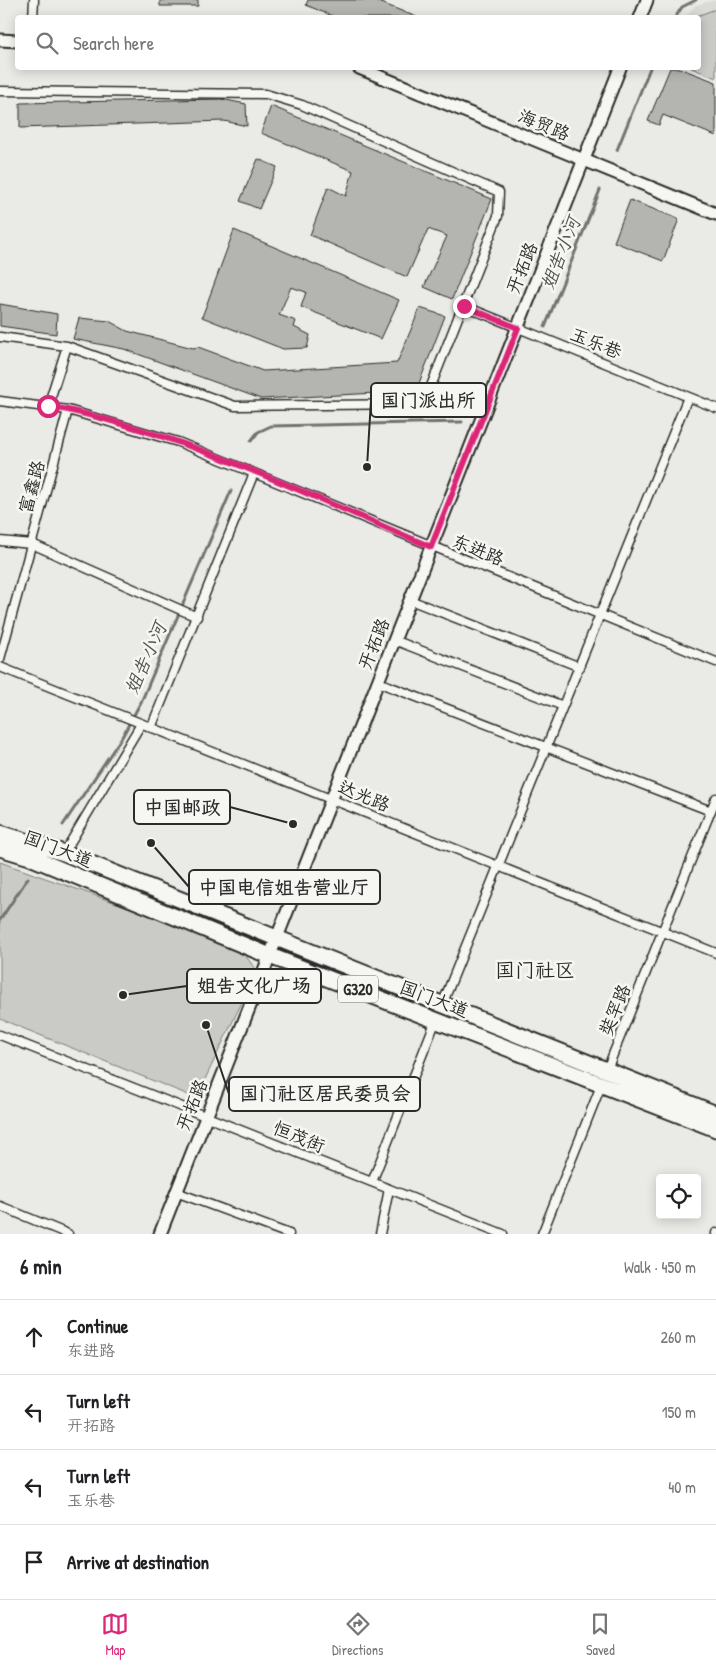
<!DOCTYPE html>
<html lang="en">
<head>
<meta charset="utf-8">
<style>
  body { margin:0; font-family:"Patrick Hand","LXGW WenKai TC",sans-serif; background:#f2f2f2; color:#202124 }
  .controls { position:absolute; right:15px; bottom:15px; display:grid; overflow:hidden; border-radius:5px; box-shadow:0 2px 12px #0003 }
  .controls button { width:45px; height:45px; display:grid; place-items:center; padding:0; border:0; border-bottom:1px solid #e0e0e0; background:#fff; color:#202124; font:25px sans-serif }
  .stop { position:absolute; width:15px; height:15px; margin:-11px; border:4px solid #db2777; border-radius:50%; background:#fff }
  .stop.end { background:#db2777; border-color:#fff; box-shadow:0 1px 5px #0008 }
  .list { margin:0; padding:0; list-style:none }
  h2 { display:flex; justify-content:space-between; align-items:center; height:65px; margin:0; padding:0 20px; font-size:21px }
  h2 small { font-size:16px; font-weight:400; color:#757577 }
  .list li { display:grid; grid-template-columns:32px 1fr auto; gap:15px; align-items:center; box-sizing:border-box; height:75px; padding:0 20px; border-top:1px solid #e0e0e0 }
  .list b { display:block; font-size:19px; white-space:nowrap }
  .list p { margin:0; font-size:16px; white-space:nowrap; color:#757577 }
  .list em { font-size:16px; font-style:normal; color:#757577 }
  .icon { flex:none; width:28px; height:28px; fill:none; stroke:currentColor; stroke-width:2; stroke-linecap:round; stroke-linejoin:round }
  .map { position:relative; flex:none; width:716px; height:1234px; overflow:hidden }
  .search { position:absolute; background:#fff; box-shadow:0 2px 12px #0003; left:15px; right:15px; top:15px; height:55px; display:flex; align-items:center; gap:12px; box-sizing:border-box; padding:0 18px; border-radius:5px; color:#757577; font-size:19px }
  .sheet { height:365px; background:#fff }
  nav { display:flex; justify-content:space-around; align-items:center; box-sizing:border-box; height:70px; border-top:1px solid #e0e0e0; background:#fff; font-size:14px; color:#757577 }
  nav a { display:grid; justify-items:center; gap:2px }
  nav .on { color:#db2777 }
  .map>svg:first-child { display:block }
</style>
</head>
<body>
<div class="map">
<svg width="716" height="1234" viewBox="0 0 716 1234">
  <rect width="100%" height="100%" fill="#eaeae6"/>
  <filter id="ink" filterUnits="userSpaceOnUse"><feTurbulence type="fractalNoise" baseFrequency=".02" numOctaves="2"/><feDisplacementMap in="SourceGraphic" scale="10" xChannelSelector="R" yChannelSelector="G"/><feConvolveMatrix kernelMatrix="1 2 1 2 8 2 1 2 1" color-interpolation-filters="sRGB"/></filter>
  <g filter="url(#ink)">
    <path fill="#dadad6" d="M716,0V78L692,68H698V18H685L695,5Z"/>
    <path fill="#cacac7" stroke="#7a7a79" d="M713,10H716V78L691,68H698V18L694,17Z
      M0,862L238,946L257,971L196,1098L0,1019Z"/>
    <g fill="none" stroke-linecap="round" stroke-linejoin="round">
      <path stroke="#727270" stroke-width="3" d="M675,18L682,7L696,0
        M617,150L650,68
        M545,327L600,190
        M251,441L258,432L271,426L462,422
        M63,825L122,737L142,700L231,491
        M0,920L28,878"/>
    </g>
    <path fill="#b4b4b1" stroke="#2b2b2b" d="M160,0H198V6H160Z
      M308,0H374L419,18H337L306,5Z
      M670,68H679L716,82V136L663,115L659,125L648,121Z
      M221,99L246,104L247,126L224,121L20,128V103Z
      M271,106L492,199L452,299L424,287L447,236L428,229L407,277L310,235L328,187L346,196L353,171L261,133Z
      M258,159L277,167L259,209L240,201Z
      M630,200L679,219L663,261L614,242Z
      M234,230L399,300L381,339L301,307L306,292L291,287L279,315L296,321L294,327L310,335L307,348L283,349L202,317Z
      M0,304L57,314L56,334L0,326Z
      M420,308L445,316L416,391L261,399L124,349L73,339L79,318L109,321L127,331L193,348L198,347L263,371L397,363Z"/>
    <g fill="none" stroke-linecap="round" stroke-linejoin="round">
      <g stroke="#2b2b2b" stroke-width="11">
        <path id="street" d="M33,18L34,0
          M0,91L266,94L302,105L499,192L498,216L424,404L235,406L67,346L0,337
          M464,306L716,408
          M0,401L68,410L178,442L716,662
          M48,406L67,346
          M0,541L32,544L197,617
          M410,600L580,667
          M394,640L563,706
          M0,659L68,410
          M0,667L716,953
          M378,682L711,811
          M151,728L254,473
          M64,853L141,724
          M442,1005L688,397
          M0,1035L503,1234
          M606,1072L716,798
          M372,1182L436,1020
          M176,1192L289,1234
          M0,1206L68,1234
          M380,1234L389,1189
          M542,1234L602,1083
          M716,1234V1233"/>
      </g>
      <g stroke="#2b2b2b" stroke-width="15">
        <path id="secondary" d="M640,18L647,0
          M0,40L18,41
          M359,68L716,214
          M160,1234L620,68"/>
      </g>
      <g stroke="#2b2b2b" stroke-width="19">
        <path id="highway" d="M0,833L64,853L716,1114
          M0,848L30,857L270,956L716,1129"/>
      </g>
      <use href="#street" stroke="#f6f6f2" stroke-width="8"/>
      <use href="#secondary" stroke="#f6f6f2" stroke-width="11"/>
      <use href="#highway" stroke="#f6f6f2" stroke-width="15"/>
    </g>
  </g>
  <g fill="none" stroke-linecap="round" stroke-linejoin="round" filter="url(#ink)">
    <path stroke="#db2777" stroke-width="6" d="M48,406C177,430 310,496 431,547L518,328L464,306"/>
  </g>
  <g text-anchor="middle" stroke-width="5" stroke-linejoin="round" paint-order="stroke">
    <rect fill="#f6f6f2" stroke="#686867" stroke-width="1" x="338" y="975.5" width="40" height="27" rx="4"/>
    <g font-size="16" font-weight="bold" fill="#2b2b2b">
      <text x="358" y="995">G320</text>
    </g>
    <g font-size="18" fill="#2b2b2b" stroke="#f6f6f2">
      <text transform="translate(544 125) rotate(22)" y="6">海贸路</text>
      <text transform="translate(522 268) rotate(-68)" y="6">开拓路</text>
      <text transform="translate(596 343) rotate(22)" y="6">玉乐巷</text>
      <text transform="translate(32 487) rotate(-75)" y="6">富鑫路</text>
      <text transform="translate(478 550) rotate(22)" y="6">东进路</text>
      <text transform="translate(374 644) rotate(-68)" y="6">开拓路</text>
      <text transform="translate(364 796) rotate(22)" y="6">达光路</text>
      <text transform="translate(58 849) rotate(21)" y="6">国门大道</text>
      <text transform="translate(434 999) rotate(21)" y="6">国门大道</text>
      <text transform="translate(615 1010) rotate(-68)" y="6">奘罕路</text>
      <text transform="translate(192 1105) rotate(-68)" y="6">开拓路</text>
      <text transform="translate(299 1137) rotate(22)" y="6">恒茂街</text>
    </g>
    <g font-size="19" font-style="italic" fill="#545453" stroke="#f6f6f2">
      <text transform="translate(560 253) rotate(-68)" y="7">姐告小河</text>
      <text transform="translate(145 658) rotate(-66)" y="7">姐告小河</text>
    </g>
    <g font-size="20" fill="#2b2b2b" stroke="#f6f6f2">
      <text x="535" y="977">国门社区</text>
    </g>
  </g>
  <path fill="none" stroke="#2b2b2b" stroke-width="2" d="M367 467L371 400M293 824L230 807M151 843L189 887M123 995L187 986M206 1025L229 1094"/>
  <g fill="#2b2b2b" stroke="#f6f6f2" stroke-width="2">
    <circle cx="367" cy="467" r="5"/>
    <circle cx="293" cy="824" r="5"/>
    <circle cx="151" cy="843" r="5"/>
    <circle cx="123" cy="995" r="5"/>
    <circle cx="206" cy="1025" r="5"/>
  </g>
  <g fill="#f6f6f2" stroke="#2b2b2b" stroke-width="2">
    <rect x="371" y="383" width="115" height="34" rx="5"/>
    <rect x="134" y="790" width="96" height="34" rx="5"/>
    <rect x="189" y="870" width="191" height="34" rx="5"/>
    <rect x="187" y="969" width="134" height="34" rx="5"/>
    <rect x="229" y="1077" width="191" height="34" rx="5"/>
  </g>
  <g font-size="19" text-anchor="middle" font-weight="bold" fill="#2b2b2b">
    <text x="428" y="407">国门派出所</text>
    <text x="182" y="814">中国邮政</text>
    <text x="284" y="894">中国电信姐告营业厅</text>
    <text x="254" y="992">姐告文化广场</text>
    <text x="325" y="1100">国门社区居民委员会</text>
  </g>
</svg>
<div class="controls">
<button><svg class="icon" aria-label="locate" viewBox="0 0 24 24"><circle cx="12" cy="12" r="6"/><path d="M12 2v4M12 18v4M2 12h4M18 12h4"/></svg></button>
</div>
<div class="stop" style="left:48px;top:406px"></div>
<div class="stop end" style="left:464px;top:306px"></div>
<div class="search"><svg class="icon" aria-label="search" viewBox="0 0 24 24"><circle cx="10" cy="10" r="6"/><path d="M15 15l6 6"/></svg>Search here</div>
</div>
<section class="sheet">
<h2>6 min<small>Walk · 450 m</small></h2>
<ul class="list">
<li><svg class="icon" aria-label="ahead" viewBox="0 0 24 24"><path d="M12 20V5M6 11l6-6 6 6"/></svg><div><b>Continue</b><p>东进路</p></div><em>260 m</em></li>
<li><svg class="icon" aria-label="left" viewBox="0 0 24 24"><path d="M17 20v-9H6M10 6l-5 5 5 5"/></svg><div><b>Turn left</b><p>开拓路</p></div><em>150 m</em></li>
<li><svg class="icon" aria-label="left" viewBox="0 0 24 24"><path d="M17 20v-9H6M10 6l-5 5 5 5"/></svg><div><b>Turn left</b><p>玉乐巷</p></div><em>40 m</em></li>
<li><svg class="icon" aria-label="arrive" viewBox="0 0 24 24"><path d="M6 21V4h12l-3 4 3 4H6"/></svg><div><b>Arrive at destination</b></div></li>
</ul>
</section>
<nav>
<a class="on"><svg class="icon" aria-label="map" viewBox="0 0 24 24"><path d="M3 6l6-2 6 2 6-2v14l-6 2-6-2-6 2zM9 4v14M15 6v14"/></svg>Map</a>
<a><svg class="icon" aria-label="directions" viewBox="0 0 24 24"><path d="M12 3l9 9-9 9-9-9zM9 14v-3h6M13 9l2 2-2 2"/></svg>Directions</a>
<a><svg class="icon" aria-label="saved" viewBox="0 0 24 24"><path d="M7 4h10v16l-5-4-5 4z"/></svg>Saved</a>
</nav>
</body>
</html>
